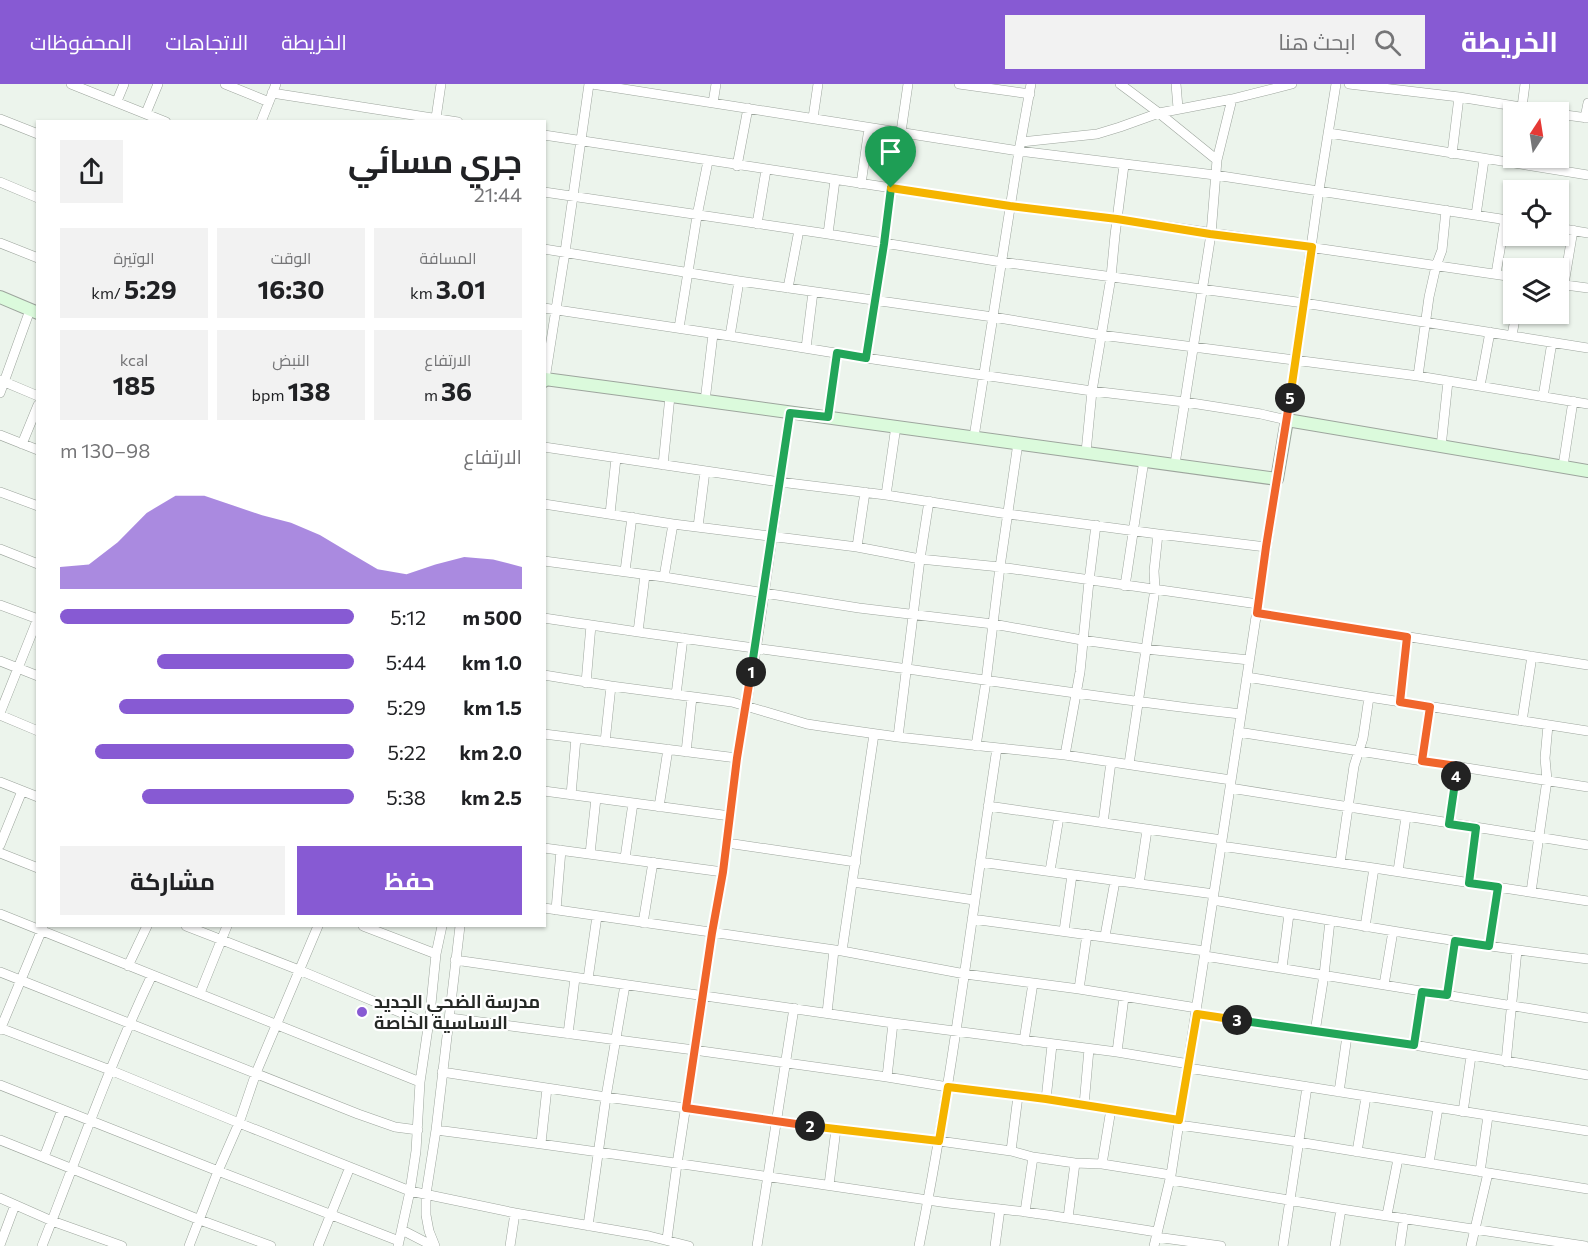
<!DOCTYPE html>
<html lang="ar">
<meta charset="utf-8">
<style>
:root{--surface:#fff;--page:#f2f2f2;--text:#202124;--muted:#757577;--accent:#875ad3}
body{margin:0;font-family:Commissioner,Cairo,sans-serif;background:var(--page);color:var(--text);direction:rtl;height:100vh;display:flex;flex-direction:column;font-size:22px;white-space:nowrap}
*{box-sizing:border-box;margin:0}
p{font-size:20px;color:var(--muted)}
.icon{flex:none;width:33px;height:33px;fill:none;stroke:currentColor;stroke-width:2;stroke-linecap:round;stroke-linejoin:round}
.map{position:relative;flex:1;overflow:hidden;direction:ltr}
.panel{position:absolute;left:36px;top:36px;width:510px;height:807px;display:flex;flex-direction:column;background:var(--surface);border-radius:0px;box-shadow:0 2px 4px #0004;direction:rtl}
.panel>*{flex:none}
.needle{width:39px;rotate:12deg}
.buttons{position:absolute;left:1503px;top:18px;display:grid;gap:12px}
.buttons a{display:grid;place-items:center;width:66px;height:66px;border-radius:0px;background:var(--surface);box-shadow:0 2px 4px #0004;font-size:30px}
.pin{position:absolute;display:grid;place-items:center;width:51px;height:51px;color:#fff;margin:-62px -26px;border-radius:50% 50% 50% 0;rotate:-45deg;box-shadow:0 0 6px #0007}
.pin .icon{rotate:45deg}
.km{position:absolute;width:30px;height:30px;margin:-15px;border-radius:50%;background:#222;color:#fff;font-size:16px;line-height:30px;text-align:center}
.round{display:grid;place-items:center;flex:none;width:63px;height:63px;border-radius:0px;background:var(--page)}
.headline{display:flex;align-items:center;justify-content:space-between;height:102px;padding:0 24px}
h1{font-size:33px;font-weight:700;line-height:45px}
.stats{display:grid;grid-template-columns:repeat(3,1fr);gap:9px;height:102px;padding:6px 24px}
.stats div{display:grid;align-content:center;border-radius:0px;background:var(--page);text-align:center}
.stats b{font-size:26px;font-weight:700}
.stats small{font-size:16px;font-weight:400}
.stats p{font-size:16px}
.chart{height:168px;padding:12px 24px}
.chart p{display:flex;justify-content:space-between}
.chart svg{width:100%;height:108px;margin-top:6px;fill:var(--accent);opacity:.7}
.action{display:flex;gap:12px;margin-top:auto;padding:12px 24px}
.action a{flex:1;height:69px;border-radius:0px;background:var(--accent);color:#fff;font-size:24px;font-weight:700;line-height:69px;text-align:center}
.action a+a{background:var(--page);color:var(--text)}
ul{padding:0 24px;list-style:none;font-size:20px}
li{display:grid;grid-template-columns:96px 72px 1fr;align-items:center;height:45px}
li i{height:15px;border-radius:8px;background:var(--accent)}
header{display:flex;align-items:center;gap:36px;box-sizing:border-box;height:84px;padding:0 30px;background:var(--accent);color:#fff}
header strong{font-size:28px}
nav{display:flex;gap:33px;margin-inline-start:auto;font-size:21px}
.search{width:420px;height:54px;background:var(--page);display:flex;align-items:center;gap:15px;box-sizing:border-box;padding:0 21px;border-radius:0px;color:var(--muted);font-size:22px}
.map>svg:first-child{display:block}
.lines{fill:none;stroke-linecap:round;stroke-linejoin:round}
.street-casing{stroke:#9da59d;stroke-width:10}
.secondary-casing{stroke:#9da59d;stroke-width:14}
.street{stroke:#fff;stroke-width:9}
.secondary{stroke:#dbfadc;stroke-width:12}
.split-1-casing{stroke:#fff;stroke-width:12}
.split-2-casing{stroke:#fff;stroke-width:12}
.split-3-casing{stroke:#fff;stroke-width:12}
.split-4-casing{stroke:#fff;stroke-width:12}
.split-5-casing{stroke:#fff;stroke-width:12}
.split-6-casing{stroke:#fff;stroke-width:12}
.split-1{stroke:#22a559;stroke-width:8}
.split-2{stroke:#f0652b;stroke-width:8}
.split-3{stroke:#f5b400;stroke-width:8}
.split-4{stroke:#22a559;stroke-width:8}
.split-5{stroke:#f0652b;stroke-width:8}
.split-6{stroke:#f5b400;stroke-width:8}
.poi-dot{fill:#875ad3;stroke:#fff;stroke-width:2}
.labels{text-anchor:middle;stroke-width:4.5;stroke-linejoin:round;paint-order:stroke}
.poi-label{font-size:18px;font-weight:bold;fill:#262926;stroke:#fff;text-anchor:start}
</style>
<header>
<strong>الخريطة</strong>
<div class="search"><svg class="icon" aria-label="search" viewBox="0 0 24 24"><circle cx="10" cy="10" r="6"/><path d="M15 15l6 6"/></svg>ابحث هنا</div>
<nav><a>الخريطة</a><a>الاتجاهات</a><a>المحفوظات</a></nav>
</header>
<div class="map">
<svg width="1588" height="1162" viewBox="0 0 1588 1162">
<rect width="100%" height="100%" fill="#ecf4ec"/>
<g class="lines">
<defs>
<path id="street" d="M71 0 166 38
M225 0 269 18
M592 0 1019 67 1215 91 1514 137
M959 0 1030 10
M1120 0 1159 29 1217 76 1211 150 1175 380
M1176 0 1178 24
M1349 0 1459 13 1551 28
M272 9 458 38
M117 17 124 0
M713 19 716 0
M1522 23 1525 0
M146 29 158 0
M1558 30 1588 34
M436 34 441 0
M813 34 818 0
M1585 34 1588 19
M0 35 38 50
M261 38 276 0
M901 48 908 0
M1329 49 1588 91
M544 51 1010 122 1117 135 1514 193
M1021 58 1097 50 1120 43 1159 29 1232 15 1292 0
M1452 70 1459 13
M1217 76 1232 15
M737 82 748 24
M0 98 38 114
M861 100 869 44
M544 108 828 150 1002 178 1304 219 1588 264
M1476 131 1484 76
M757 140 766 86
M1558 144 1588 149
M828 150 835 96
M0 159 38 174
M544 165 739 197 993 233 1101 251 1418 292 1588 320
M1496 190 1505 135
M1558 200 1588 204
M1564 200 1573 146
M788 204 799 146
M544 224 730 252 866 274 1092 307 1185 318 1261 330 1287 336 1319 106 1336 0
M679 244 697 132 708 77
M1512 251 1516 230
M730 252 739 197
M806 264 813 208
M866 274 884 160 891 104
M1418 292 1429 213 1436 182 1442 166 1446 126
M545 295 565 168 589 0
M0 296 38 312
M1480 302 1490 248
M0 309 30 226
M1543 313 1552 258
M705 317 713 250
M828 333 837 269
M0 351 38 366
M974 353 1019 67 1031 0
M22 360 38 321
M544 363 780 398 886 411 1008 430 1158 450 1266 463
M1441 363 1448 297
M1086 368 1092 307 1111 193 1115 151 1124 81
M663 381 670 312
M1563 382 1573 317
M0 408 38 422
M886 411 896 342
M544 420 673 440 857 463 920 475 1000 483 1258 520
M610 430 616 374
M698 443 705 387
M857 463 865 408
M0 465 38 480
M544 477 664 493 859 524 993 540 1082 556 1146 565 1249 576
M625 487 632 433
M664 493 673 440
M1125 502 1144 376
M0 521 38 535
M1257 529 1588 581
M544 534C666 553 787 568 908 585 1019 601 1130 618 1241 630
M638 548 645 491
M0 577 38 592
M544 591 611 602 732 618 807 640 820 642 898 653 1065 671 1231 696
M1247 593 1369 613 1588 647
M586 599 591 541
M676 611 683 554
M1400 618 1407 553
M0 629 38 534
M0 631 38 647
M1522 637 1532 572
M1238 648 1588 703
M544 650 737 674
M898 653 920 475 929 417
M605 658 611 602
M976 662 986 597 1000 483 1018 359
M686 668 692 613
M1065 671 1080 588 1089 497 1096 441
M1422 677 1430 623
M1129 680 1155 505 1154 487 1158 450
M0 698 38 713
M1230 704 1588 761
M544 707 730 732
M571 711 576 654
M988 722 1222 756
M659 723 668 665
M1103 739 1111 678
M1449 740 1457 682
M727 759 856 778
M0 761 22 707
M1221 762 1374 784 1588 817
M544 764 723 788
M0 769 38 784
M590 770 596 714
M625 774 633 719
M980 778 1214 810
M1340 779 1354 682 1363 654 1369 613
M1050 787 1059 733
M1398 787 1406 733
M853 798 974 816
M1469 799 1476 744
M1139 800 1147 746
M1531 808 1547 696 1545 674 1548 641
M1213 816C1338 838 1462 860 1588 875
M544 824 842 867 965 890 1079 905 1197 924
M556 826 561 766
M0 830 420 998
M972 835 1205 867
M643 839 653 778
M186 842 299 886 428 940
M363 842 436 870
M1365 843 1374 784
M1064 847 1072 791
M1105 852 1115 797
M1489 862 1498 803
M842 867 874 650
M1205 872 1588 934
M455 876 893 939 1117 968 1189 980
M128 882 147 842
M1282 884 1289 830
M0 888 358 1030 395 1043 418 1046
M588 895 597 832
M1384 901 1393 847
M1079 905 1087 850
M200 909 227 842
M1447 911 1455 857
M827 929 834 866
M1197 930 1414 961 1588 991
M450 934 694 966 887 993 948 1003 1046 1015 1179 1036
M0 944 110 986 239 1039 410 1107 515 1129 649 1152 689 1162
M0 946 43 843
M1315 948 1324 891 1330 837
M568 950 575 894
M1024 957 1033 899
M1414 961 1422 908
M1117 968 1124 913
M1506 978 1517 866
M1188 984 1588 1047
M442 988 606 1013 836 1045 939 1057 1011 1067 1033 1073 1075 1079 1102 1080 1171 1091
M887 993 893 939
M0 1001 218 1087 399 1157
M1339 1008 1347 952
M1046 1015 1052 961
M1084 1021 1089 965
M1463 1028 1471 972
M1179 1041 1298 1058 1588 1105
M436 1046C600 1067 763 1092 927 1116 960 1121 993 1124 1026 1128 1070 1134 1113 1141 1157 1148
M0 1056 200 1136 271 1162
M541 1059 547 1004
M1011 1067 1018 1012
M1357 1068 1366 1013
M44 1073 62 1026
M1429 1079 1438 1024
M1102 1080 1111 1025
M1480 1088 1488 1032
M1171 1096 1341 1125 1585 1162
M829 1101 836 1045
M0 1114 52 1137 122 1162
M1025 1128 1033 1073
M1387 1131 1398 1075
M1068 1134 1075 1079
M588 1142 606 1013 625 901
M402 1146 433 1162
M1156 1153 1221 1162
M667 1155 677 1080 712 849 723 788 737 674 756 566 790 329
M0 1161 15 1121
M42 1162C78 1071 110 979 152 891
M189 1162 218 1087 239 1039 256 989 318 842
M318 1162 350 1083
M398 1162 410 1107 416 1067 420 998 430 930 436 870 442 842
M435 1162 429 1147 426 1131V1110L436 1046 460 842
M510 1162 515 1129
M757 1162 794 924
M919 1162C952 997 972 830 997 664
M995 1162 1000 1125
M1154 1162 1171 1091 1277 395
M1283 1162 1307 1003
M1335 1162 1341 1125
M1400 1162 1404 1134
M1471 1162 1488 1089"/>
<path id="secondary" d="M0 213 38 229
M544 297 545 295 620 305 1277 395 1287 336 1588 387"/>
</defs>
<!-- street casing -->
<use href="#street" class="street-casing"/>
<!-- secondary casing -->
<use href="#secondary" class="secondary-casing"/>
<!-- street -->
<use href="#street" class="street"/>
<!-- secondary -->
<use href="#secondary" class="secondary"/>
</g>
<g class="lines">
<defs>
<path id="split-1" d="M751 588 790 329 828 333 837 269 866 274 884 160 891 104"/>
<path id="split-2" d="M751 588 737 674 723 788 712 849 686 1024 810 1042"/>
<path id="split-3" d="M810 1042 939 1057 948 1003 1046 1015 1179 1036 1197 930 1237 936"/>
<path id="split-4" d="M1237 936 1414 961 1422 908 1447 911 1455 857 1489 862 1498 803 1469 799 1476 744 1449 740 1456 692"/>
<path id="split-5" d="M1290 314 1266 463 1257 529 1407 553 1400 618 1430 623 1422 677 1457 682 1456 692"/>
<path id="split-6" d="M891 104 1010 122 1117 135 1210 150 1312 163 1290 314"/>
</defs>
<!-- split-1 casing -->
<use href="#split-1" class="split-1-casing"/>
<!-- split-2 casing -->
<use href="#split-2" class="split-2-casing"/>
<!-- split-3 casing -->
<use href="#split-3" class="split-3-casing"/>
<!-- split-4 casing -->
<use href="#split-4" class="split-4-casing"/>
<!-- split-5 casing -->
<use href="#split-5" class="split-5-casing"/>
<!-- split-6 casing -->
<use href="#split-6" class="split-6-casing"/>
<!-- split-1 -->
<use href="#split-1" class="split-1"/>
<!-- split-2 -->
<use href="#split-2" class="split-2"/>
<!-- split-3 -->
<use href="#split-3" class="split-3"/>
<!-- split-4 -->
<use href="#split-4" class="split-4"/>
<!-- split-5 -->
<use href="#split-5" class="split-5"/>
<!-- split-6 -->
<use href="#split-6" class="split-6"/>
</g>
<!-- markers -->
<circle class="poi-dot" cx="362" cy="928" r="6"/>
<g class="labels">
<!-- poi labels -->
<g class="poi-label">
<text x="374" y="924">مدرسة الضحي الجديد<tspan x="374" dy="21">الاساسية الخاصة</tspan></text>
</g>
</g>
</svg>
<div class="buttons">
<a><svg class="needle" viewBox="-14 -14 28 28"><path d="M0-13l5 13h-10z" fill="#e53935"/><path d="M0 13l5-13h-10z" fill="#757577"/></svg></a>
<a><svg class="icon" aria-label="locate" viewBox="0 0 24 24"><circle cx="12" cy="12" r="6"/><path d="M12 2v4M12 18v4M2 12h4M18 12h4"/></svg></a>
<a><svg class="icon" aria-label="layers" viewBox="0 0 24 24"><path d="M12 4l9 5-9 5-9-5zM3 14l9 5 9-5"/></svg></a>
</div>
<div class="pin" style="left:891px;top:104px;background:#1e9e55"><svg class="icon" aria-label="arrive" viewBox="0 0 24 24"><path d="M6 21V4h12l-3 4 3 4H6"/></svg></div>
<b class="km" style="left:751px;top:588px">1</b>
<b class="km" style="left:810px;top:1042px">2</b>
<b class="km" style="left:1237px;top:936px">3</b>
<b class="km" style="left:1456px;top:692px">4</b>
<b class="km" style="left:1290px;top:314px">5</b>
<section class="panel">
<div class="headline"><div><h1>جري مسائي</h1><p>21:44</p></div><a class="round"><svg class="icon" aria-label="share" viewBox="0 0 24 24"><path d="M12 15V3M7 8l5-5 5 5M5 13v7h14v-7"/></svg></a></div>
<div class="stats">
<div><p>المسافة</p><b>3.01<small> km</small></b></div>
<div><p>الوقت</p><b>16:30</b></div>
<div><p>الوتيرة</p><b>5:29<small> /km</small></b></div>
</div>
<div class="stats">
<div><p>الارتفاع</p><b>36<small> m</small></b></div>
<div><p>النبض</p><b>138<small> bpm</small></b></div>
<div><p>kcal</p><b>185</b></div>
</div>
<div class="chart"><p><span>الارتفاع</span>98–130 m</p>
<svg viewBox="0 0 160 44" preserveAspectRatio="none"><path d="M0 44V35L10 34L20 25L30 13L40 6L50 6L60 10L70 14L80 17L90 22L100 29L110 36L120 38L130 34L140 31L150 32L160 35V44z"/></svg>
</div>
<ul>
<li><b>500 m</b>5:12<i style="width:100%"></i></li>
<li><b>1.0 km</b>5:44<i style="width:67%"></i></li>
<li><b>1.5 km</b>5:29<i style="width:80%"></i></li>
<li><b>2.0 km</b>5:22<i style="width:88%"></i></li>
<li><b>2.5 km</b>5:38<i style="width:72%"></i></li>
</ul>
<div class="action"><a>حفظ</a><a>مشاركة</a></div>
</section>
</div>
